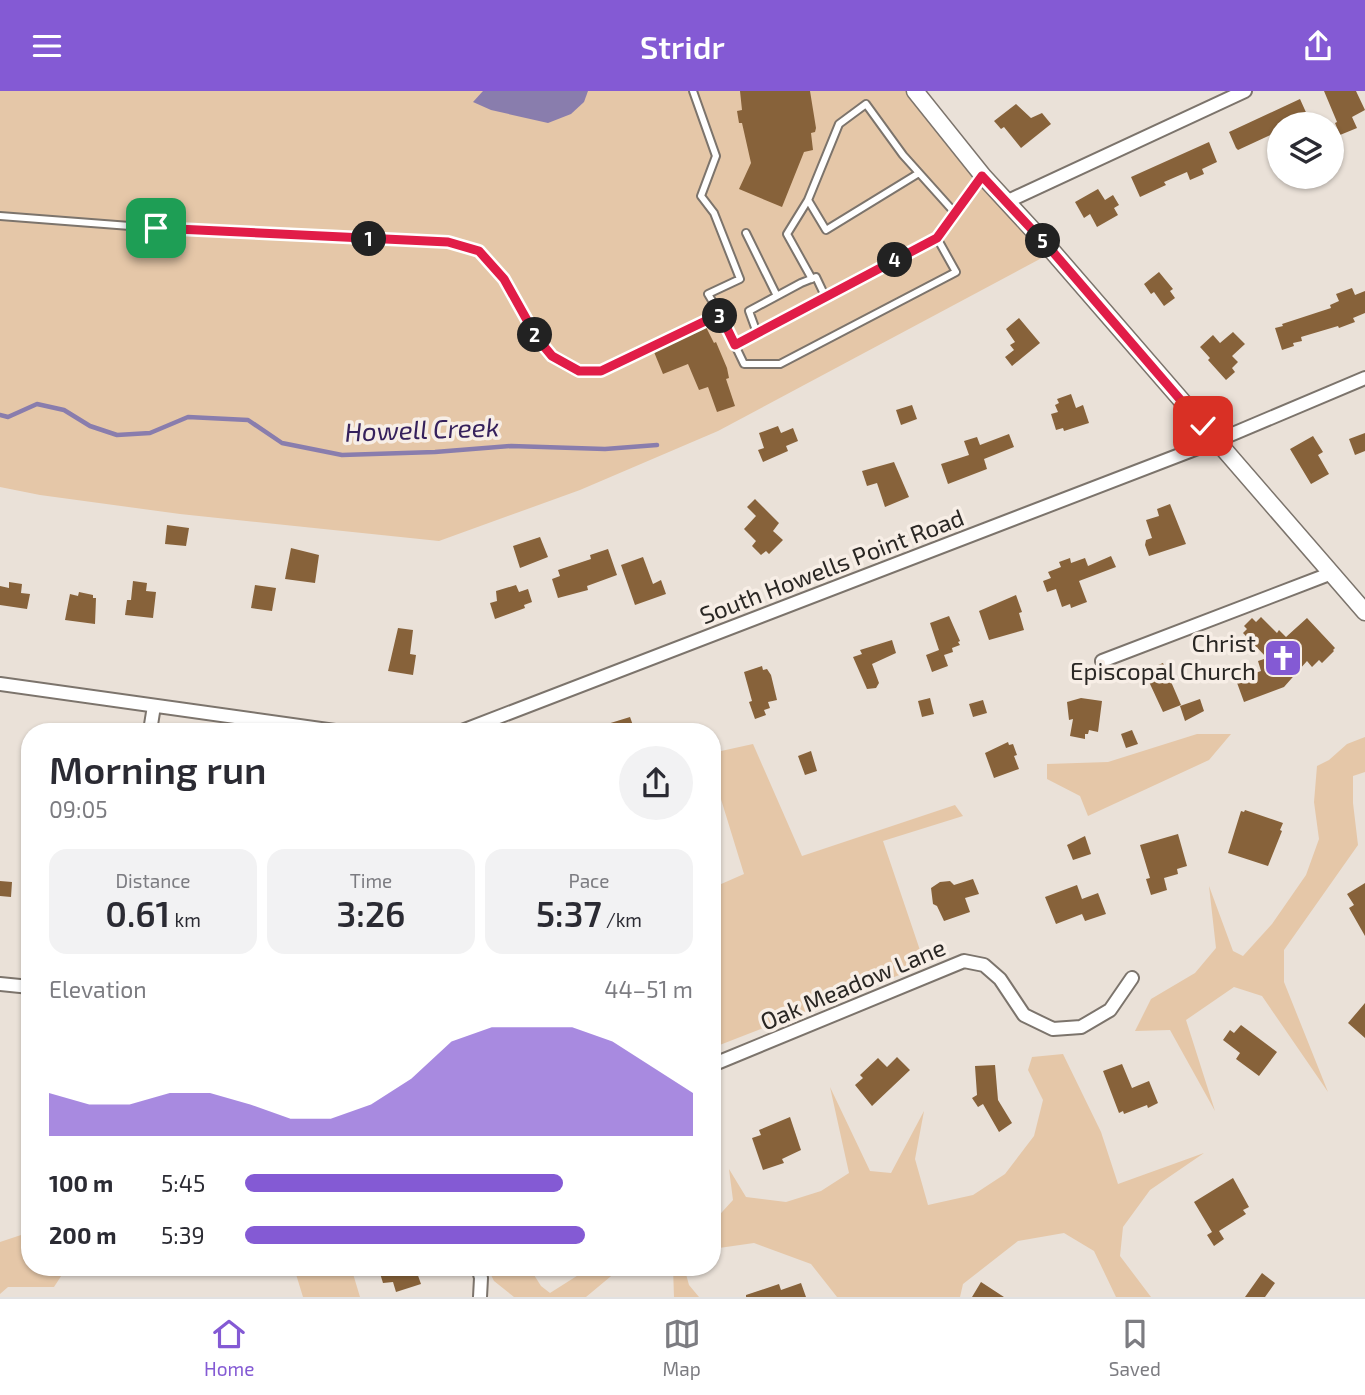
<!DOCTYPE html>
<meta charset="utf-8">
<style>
:root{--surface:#fff;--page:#f2f2f3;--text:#2b2b33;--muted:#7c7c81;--line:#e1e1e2;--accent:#845ad4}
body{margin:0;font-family:"Exo 2",sans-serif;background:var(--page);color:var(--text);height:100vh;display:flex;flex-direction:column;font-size:26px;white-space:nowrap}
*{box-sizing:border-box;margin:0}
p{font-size:23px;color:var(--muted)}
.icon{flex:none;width:38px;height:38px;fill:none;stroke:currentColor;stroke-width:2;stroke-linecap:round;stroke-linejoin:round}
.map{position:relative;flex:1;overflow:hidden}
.drawer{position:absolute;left:21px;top:632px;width:700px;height:553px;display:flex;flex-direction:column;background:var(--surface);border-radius:28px;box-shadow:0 2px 5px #0004}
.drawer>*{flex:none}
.tools{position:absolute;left:1267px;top:21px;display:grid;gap:14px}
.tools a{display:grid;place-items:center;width:77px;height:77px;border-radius:50%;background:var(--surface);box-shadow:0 2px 5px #0004;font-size:35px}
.pin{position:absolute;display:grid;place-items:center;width:60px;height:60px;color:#fff;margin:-30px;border-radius:14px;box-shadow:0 4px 10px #0006}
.km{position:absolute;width:35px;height:35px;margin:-18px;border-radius:50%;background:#222;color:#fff;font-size:19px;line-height:35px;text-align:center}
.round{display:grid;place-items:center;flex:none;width:74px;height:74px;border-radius:37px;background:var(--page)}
.summary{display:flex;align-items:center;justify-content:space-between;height:119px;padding:0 28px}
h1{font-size:38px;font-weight:600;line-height:52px}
.metrics{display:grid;grid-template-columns:repeat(3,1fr);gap:10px;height:119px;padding:7px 28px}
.metrics div{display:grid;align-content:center;border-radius:18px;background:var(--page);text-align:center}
.metrics b{font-size:35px;font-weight:600}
.metrics small{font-size:19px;font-weight:400}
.metrics p{font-size:19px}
.chart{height:196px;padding:14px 28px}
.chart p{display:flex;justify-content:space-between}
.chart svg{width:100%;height:126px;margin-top:7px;fill:var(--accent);opacity:.7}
ul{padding:0 28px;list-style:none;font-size:23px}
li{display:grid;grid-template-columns:112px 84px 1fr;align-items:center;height:52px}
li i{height:18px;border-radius:9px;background:var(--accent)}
header{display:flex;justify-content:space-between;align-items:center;height:91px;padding:0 28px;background:var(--accent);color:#fff;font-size:32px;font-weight:600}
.tabs{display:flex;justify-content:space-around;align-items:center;height:98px;border-top:2px solid var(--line);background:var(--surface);font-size:19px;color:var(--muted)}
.tabs a{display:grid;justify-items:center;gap:4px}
.tabs .current{color:var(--accent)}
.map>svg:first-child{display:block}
.green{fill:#e5c7a8}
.water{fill:#897dad}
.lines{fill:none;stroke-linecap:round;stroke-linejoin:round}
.stream{stroke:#897dad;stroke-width:4.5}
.building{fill:#87623a}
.service-casing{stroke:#7c746c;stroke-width:10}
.minor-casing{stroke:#7c746c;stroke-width:16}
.secondary-casing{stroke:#7c746c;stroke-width:19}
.service{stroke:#fff;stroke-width:6}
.minor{stroke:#fff;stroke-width:12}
.secondary{stroke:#fff;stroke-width:16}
.route-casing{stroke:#fff;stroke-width:14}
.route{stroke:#e11d48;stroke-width:9}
.labels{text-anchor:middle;stroke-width:7;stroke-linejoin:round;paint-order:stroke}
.street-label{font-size:24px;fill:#2a2724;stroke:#f7eee6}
.poi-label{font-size:24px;fill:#2a2724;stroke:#f7eee6;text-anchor:end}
.water-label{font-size:26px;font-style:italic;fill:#35205c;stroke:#f7eee6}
</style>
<header><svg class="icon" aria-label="menu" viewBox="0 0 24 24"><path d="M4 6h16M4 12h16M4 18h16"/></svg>Stridr<svg class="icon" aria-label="share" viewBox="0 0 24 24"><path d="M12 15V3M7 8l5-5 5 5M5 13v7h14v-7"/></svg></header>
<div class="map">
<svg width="1365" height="1206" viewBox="0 0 1365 1206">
<rect width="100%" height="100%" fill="#eae1d8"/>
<!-- green -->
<path class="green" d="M0 0H922L1053 161 718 340 580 399 439 450 180 423 40 404 0 396Z
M1197 643H1231L1209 669 1088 725 1080 705 1047 688V673L1108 671Z
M1365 646V681L1353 685V712L1358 754 1284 859V891L1328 1001 1262 905 1234 896 1186 929 1215 1020 1170 939 1135 940 1151 908 1195 882 1216 857 1209 795 1233 860 1243 865 1272 833 1306 784 1319 748 1314 711 1317 675 1329 669 1347 653Z
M753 653 802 765 955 714 963 725 883 750 925 874 712 957V797L744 783 712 679V662Z
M1063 963 1101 1041 1118 1093 1204 1062 1150 1099 1123 1136 1120 1165 1151 1206H1116L1094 1160 1064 1142 1018 1150 963 1193 960 1206H837L811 1173 754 1152 712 1158V1132L733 1109 729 1078 746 1106 786 1111 821 1100 849 1082 830 996 870 1080 891 1082 924 1020 915 1068 928 1114 973 1104 1005 1083 1034 1045 1043 1009 1028 979 1032 966Z
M30 1141V1176H67L54 1196H8L0 1203V1151Z
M296 1176H351L360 1206H303L295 1180Z
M487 1176H529L541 1195 550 1202 591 1176H622L586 1206H514L494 1190Z
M673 1176H684L689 1194 699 1206H674Z"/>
<!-- water -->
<path class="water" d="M483 0H588L584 11 571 23 548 32 491 19 473 11Z"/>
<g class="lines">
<!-- stream -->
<path class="stream" d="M0 324 8 326 37 313 64 319 90 335 117 344 150 342 188 326 248 329 282 352 342 364 435 361 511 355 605 358 657 354"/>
</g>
<!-- building -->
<path class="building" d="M740 0H810L816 37 815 41 811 42 813 59 804 61 782 116 739 98 751 72 742 32H739L737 20 742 19Z
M1324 0H1356L1365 19 1352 26 1357 37 1340 44 1335 32 1337 31Z
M1300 8 1309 28 1297 33H1279V40L1238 59 1236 57 1229 41Z
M1016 13 1031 27 1042 22 1051 33 1021 57 1004 36 1001 38 994 30Z
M1209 51 1217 71 1202 78 1204 83 1190 89 1187 81 1164 91 1166 94 1140 106 1131 86Z
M1098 98 1105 109 1113 104 1119 114 1114 117 1118 124 1097 136 1090 123 1084 127 1075 111Z
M1159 181 1173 198 1170 200 1175 207 1164 215 1154 201 1151 203 1144 193Z
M1352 197 1355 204 1365 200V222L1353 227 1355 231 1339 237 1338 235 1301 246 1302 250 1293 252 1294 255 1282 259 1275 237 1283 235 1282 233 1331 217 1330 214 1339 210 1336 203Z
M1019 227 1040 252 1012 275 1005 266 1014 259 1010 254 1015 251 1006 238Z
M706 236 714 252 716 251 727 277 729 287 726 288 735 315 717 321 708 296 699 299 688 273 663 283 654 261Z
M1233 241 1245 253 1232 265 1238 271 1232 277 1235 281 1226 289 1208 269 1210 267 1200 256 1213 244 1220 252Z
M1071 303 1076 317 1083 314 1089 332 1064 340 1063 337 1056 339 1051 323 1058 321 1055 314 1059 312 1057 308Z
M912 314 917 328 901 334 896 319Z
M778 335 781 342 793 337 798 350 786 355 788 360 763 371 758 359 764 357 759 342Z
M1365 342V360L1355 364 1349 348Z
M1009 343 1014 356 984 368 987 378 948 393 941 373 969 364 964 350 977 346 980 354Z
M1313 345 1323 361 1318 364 1329 383 1311 393 1290 358Z
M894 371 909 406 885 416 877 392 867 395 862 380Z
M755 408 779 432 773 440 783 449 769 463 766 460 761 464 752 455 756 450 744 438 756 425 747 416Z
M1170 413 1186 453 1149 465 1145 454 1146 449 1152 447 1146 429 1159 425 1157 418Z
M167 434 189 437 186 455 165 453Z
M540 446 548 466 520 477 513 455Z
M291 457 319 464 315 492 285 488Z
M608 458 617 484 587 495 588 499 558 507 552 488 560 485 558 479 591 468 590 464Z
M1111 465 1116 476 1079 490 1087 511 1071 517 1070 513 1062 516 1056 498 1047 501 1043 490 1051 487 1048 481 1061 476 1059 471 1070 467 1071 472 1085 467 1088 475Z
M643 466 653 493 661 489 666 503 635 514 621 474Z
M133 490 147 492 146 500 156 501 153 527 125 524 127 509H131Z
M9 491 22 493 21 502 30 503 27 518 0 514V495L9 497Z
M255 494 276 497 272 520 251 517Z
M516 494 519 501 528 498 532 511 524 514 525 517 495 528 490 512 497 510 496 500Z
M79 501 93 504V507H96L95 533 65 529 70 503 78 505Z
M1016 504 1022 521 1019 522 1024 539 989 549 979 520Z
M949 525 960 550 958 551 960 554 952 557 953 561 944 564 948 575 932 581 926 564 939 559 930 532Z
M1261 526 1277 542 1279 539 1286 546 1307 527 1335 557 1333 559 1334 560 1322 572 1319 569 1312 576 1307 570 1284 596 1244 611 1236 589 1261 580 1258 570 1267 567 1243 542 1247 538 1244 535 1252 527 1256 531Z
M398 537 413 539 410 563 416 564 413 584 388 580Z
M892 549 896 562 872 573 879 592 876 597 867 598 853 566 862 563 860 559Z
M1163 572 1181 614 1163 621 1144 580Z
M762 575 763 579 767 578 771 584 777 609 768 611 770 617 764 619 766 624 755 628 749 611 752 610 744 581Z
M930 607 934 623 922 626 918 610Z
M1081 607 1102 610 1098 641 1089 639 1088 643H1085V648L1070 645 1073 628 1069 629 1067 611Z
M1200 608 1204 620 1185 630 1180 615Z
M983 609 987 622 973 626 969 613Z
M630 626 635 640H592L591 638Z
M1132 639 1138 653 1126 657 1121 643Z
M1008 651 1009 654 1013 653 1017 664 1014 665 1019 678 994 687 985 662Z
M811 660 817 680 805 684 798 665Z
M1245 719 1283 732 1280 739 1282 740 1268 775 1228 762 1241 720 1244 721Z
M1178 743 1187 775 1177 778 1178 783 1164 787 1167 799 1151 804 1146 788 1150 787 1140 754Z
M1085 745 1091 763 1073 769 1067 754Z
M973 788 979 803 965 807 970 821 944 830 937 815 933 813 931 797 940 791 950 790 954 794Z
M0 790 12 791 11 806 0 805Z
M1365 792V845L1349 817 1354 814 1347 803Z
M1077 794 1082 808 1098 802 1106 823 1085 830 1082 823 1056 833 1045 806Z
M1365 912V947L1348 932Z
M1241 934 1277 961 1259 985 1236 968 1240 962 1223 949 1230 939 1234 942Z
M897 966 910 979 872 1015 855 994 863 987 860 984 878 967 887 976Z
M1122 973 1132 997 1149 990 1158 1012 1148 1017 1147 1014 1124 1023 1123 1020 1119 1022 1103 980Z
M995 974 998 1009 1012 1032 999 1041 983 1013 978 1016 972 1007 977 1004 975 975Z
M790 1026 801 1059 782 1068 784 1072 763 1079 752 1047 761 1044 759 1039Z
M1233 1087 1249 1116 1243 1119 1246 1123 1219 1140 1224 1148 1214 1155 1207 1144 1212 1141 1194 1111Z
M378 1176H415L421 1193 396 1201 393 1191 383 1192Z
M1262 1182 1275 1192 1265 1206H1245Z
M981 1191 1004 1206H972Z
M801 1192 806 1206H746V1204L779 1193 781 1199Z"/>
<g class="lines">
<defs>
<path id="service" d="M693 0 716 65 701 105 714 122 740 188 708 203 720 223
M919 82 826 139 808 109 839 33 866 13 903 64 955 122
M808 109 787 143 812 188
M0 125 156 137 448 151 479 160 504 188 537 247 552 265 579 280H601L720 223 744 273H780L956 181 937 147
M746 142 777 205
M757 242 825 205
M735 254 757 242 749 220 801 192 816 186 825 205 937 147 981 87"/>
<path id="minor" d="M1006 111 1245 0
M1102 570 1332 482
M0 593 335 640
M150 640 154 615
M462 640 1216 350 1365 287
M0 893 30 896
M712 974 964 870 984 874 1000 888 1024 924 1053 938 1081 936 1110 919 1132 887
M478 1176 481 1187 480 1206"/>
<path id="secondary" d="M915 0 983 85 1053 161 1365 521"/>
</defs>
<!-- service casing -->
<use href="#service" class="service-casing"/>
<!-- minor casing -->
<use href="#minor" class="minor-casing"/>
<!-- secondary casing -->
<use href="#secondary" class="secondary-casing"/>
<!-- service -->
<use href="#service" class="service"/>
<!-- minor -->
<use href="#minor" class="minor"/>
<!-- secondary -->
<use href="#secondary" class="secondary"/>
</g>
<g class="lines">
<defs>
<path id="route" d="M156 137 448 151 479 160 504 188 537 247 552 265 579 280H601L720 223 735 254 937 147 982 85 1053 161 1203 335"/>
</defs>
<!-- route casing -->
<use href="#route" class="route-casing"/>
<!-- route -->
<use href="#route" class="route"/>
</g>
<!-- icons -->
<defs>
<symbol id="church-square" viewBox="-11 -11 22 22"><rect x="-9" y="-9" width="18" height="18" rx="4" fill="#845ad4" stroke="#f7eee6"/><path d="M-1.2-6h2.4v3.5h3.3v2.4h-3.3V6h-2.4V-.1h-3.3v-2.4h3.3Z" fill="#fff"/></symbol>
</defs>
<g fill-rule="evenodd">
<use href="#church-square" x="1261" y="545" width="44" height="44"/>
</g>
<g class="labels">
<!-- street labels -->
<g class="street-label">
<text transform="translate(832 476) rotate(-21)" y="8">South Howells Point Road</text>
<text transform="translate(853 894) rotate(-23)" y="8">Oak Meadow Lane</text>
</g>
<!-- poi labels -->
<g class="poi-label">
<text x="1256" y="561">Christ<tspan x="1256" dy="28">Episcopal Church</tspan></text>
</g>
<!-- water labels -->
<g class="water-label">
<text transform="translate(422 339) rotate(-2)" y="9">Howell Creek</text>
</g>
</g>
</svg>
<div class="tools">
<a><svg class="icon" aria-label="layers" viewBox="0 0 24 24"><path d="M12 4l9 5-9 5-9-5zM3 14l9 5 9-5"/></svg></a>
</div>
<div class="pin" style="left:156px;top:137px;background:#1e9e55"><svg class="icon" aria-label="arrive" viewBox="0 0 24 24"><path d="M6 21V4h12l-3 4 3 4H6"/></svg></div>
<div class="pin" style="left:1203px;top:335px;background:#d93025"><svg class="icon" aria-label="check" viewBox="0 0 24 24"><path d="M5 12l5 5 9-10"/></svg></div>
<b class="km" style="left:369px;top:148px">1</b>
<b class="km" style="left:535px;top:244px">2</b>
<b class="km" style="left:720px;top:225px">3</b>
<b class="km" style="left:895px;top:169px">4</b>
<b class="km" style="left:1043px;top:150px">5</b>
<section class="drawer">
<div class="summary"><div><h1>Morning run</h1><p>09:05</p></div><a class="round"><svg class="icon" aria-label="share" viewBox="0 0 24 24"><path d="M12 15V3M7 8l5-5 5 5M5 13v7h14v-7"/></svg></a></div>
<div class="metrics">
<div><p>Distance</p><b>0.61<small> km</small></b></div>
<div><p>Time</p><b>3:26</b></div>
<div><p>Pace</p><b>5:37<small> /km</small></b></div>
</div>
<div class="chart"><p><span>Elevation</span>44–51 m</p>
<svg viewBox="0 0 160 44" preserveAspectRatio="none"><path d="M0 44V29L10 33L20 33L30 29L40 29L50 33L60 38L70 38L80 33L90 24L100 11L110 6L120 6L130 6L140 11L150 20L160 29V44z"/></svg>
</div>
<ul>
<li><b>100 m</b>5:45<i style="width:71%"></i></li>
<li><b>200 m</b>5:39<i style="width:76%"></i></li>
</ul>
</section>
</div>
<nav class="tabs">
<a class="current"><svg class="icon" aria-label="home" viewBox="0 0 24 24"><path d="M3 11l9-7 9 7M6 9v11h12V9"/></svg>Home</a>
<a><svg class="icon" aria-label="map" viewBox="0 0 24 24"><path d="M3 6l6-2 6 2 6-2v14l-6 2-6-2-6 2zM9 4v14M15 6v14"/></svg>Map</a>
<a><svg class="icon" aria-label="saved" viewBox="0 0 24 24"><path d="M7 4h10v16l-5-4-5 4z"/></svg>Saved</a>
</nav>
